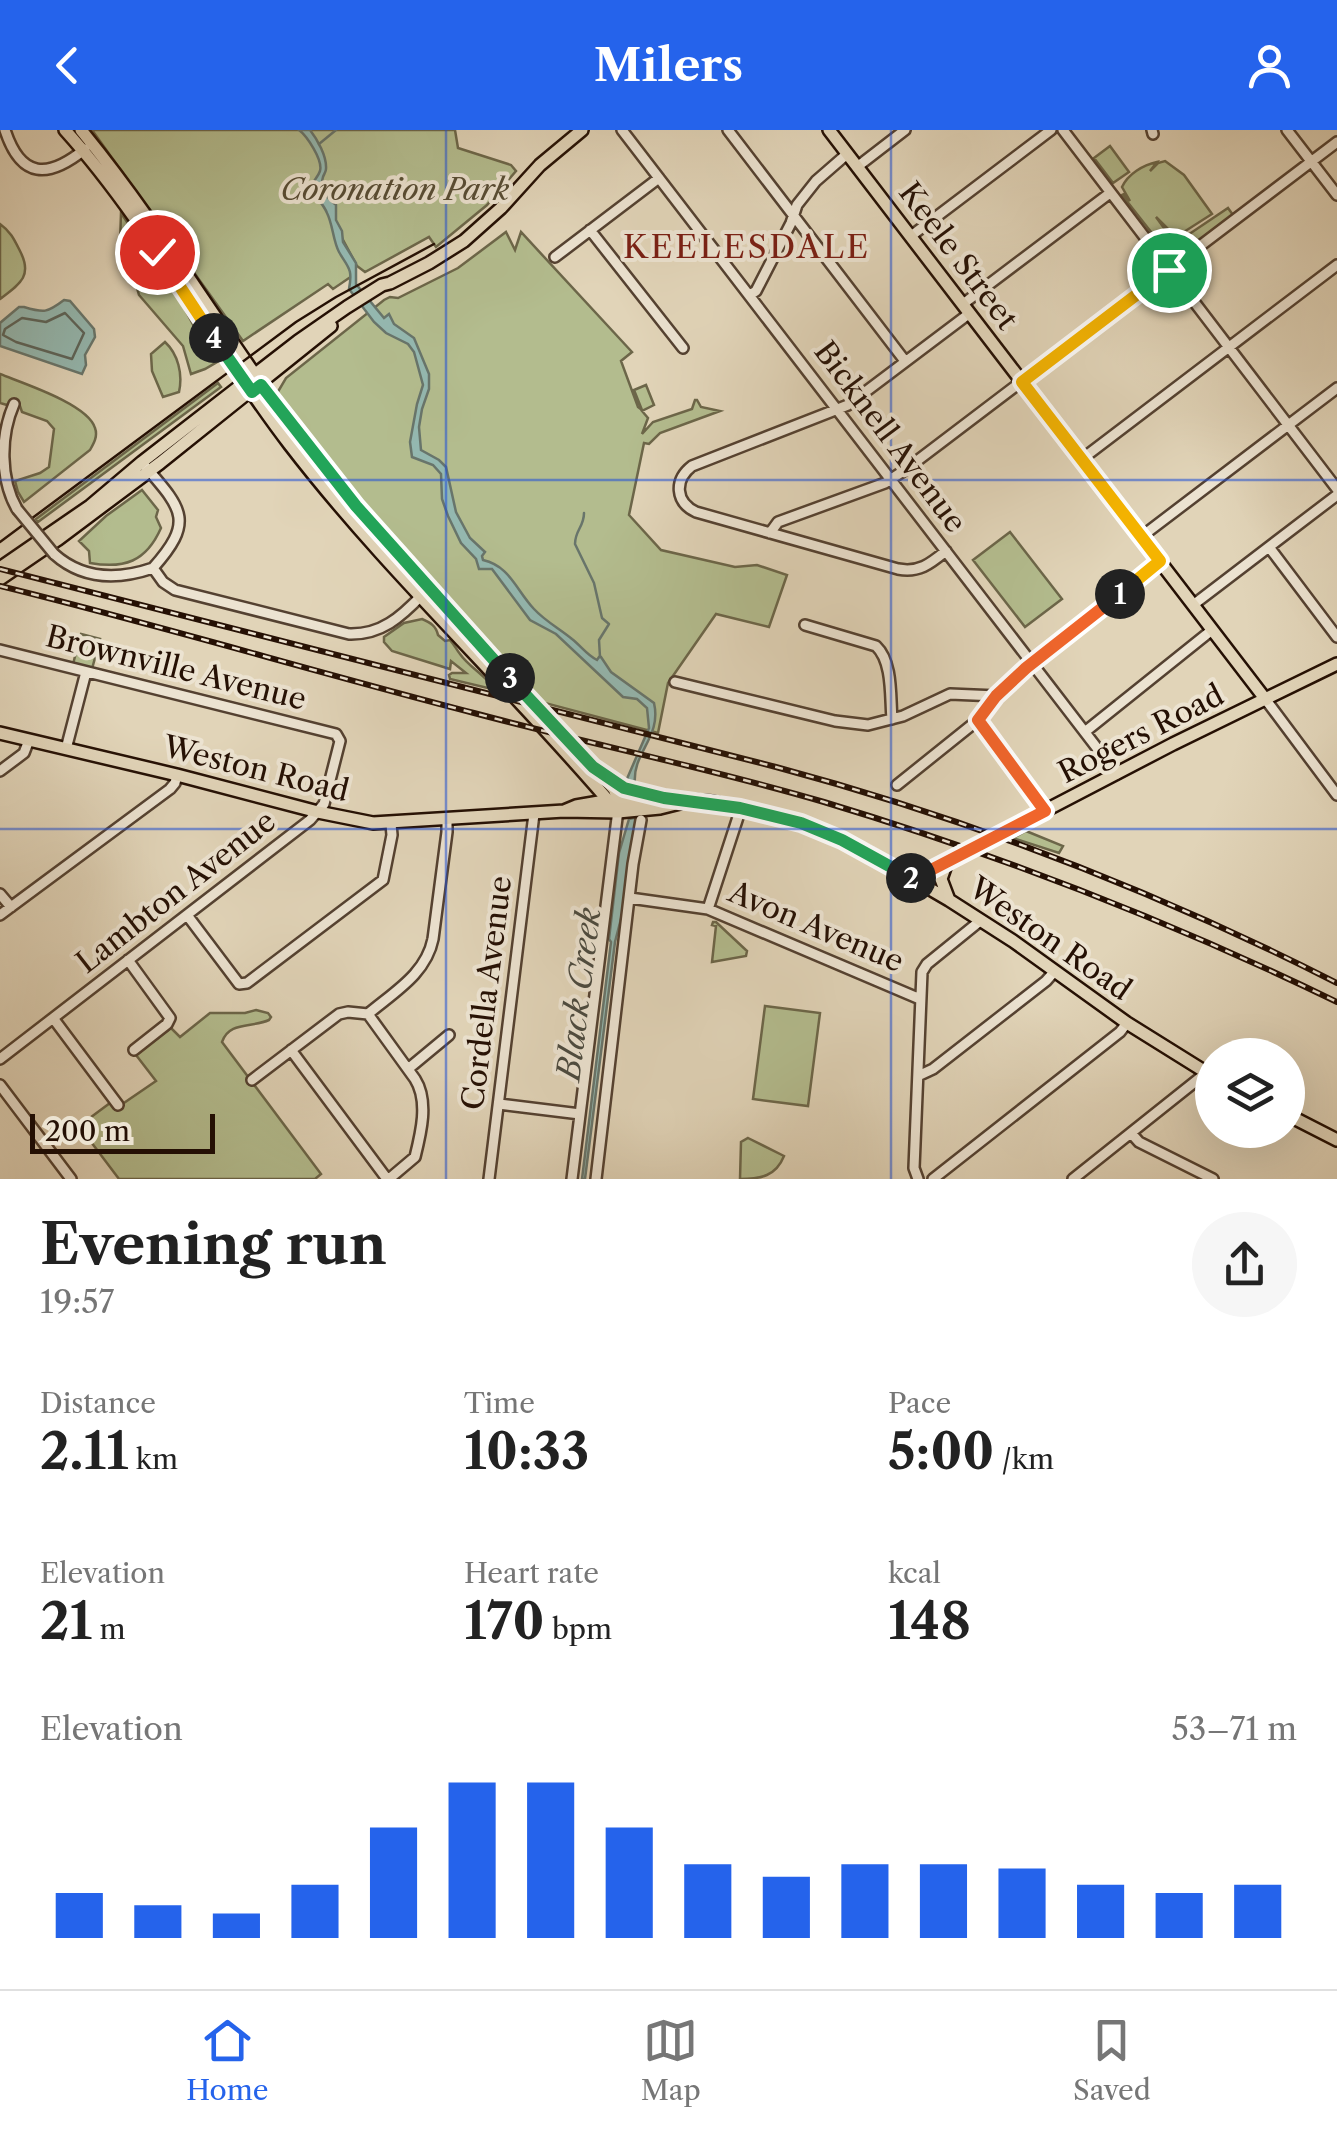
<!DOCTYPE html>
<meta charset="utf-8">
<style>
:root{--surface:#fff;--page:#f6f6f6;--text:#222;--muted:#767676;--line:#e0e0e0;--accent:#2563eb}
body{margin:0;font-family:"Libre Caslon Text",serif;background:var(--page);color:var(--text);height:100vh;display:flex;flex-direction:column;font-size:38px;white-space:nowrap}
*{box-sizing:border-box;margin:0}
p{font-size:32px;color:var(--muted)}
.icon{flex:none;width:55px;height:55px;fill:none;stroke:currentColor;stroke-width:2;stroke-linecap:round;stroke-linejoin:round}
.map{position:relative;height:1049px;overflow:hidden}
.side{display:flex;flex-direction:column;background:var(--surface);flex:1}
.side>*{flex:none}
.fabs{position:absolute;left:1195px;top:908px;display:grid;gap:20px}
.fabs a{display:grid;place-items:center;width:110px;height:110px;border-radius:50%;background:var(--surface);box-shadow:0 10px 40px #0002;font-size:50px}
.scale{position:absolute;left:30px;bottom:25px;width:185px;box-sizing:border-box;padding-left:10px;border:5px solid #251004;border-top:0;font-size:28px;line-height:35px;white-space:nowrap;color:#251004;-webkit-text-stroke:8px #ece3d1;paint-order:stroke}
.pin{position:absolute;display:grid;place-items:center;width:85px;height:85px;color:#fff;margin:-42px;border:5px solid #fff;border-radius:50%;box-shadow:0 2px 10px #0007}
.km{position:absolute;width:50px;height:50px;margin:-25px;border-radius:50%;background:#222;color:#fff;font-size:28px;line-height:50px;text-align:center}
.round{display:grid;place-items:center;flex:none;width:105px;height:105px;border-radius:52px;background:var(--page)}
.headline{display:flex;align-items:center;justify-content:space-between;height:170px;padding:0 40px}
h1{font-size:55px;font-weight:800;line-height:75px}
.figures{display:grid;grid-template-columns:repeat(3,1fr);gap:15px;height:170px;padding:10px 40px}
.figures div{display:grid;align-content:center}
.figures b{font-size:50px;font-weight:800}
.figures small{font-size:28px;font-weight:400}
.figures p{font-size:28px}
.chart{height:280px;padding:20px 40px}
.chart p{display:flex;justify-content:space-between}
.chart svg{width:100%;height:180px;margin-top:10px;stroke:var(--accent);stroke-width:6}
header{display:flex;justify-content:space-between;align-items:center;height:130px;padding:0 40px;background:var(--accent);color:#fff;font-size:45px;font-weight:800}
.dock{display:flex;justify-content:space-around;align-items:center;height:140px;border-top:2px solid var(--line);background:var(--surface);font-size:28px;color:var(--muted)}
.dock a{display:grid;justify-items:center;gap:5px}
.dock .selected{color:var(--accent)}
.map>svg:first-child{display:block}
.green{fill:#b3bc8e;stroke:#6c6649;stroke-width:2.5}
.water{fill:#94b8b0;stroke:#68756b;stroke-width:2.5}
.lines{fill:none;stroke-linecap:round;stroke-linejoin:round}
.shore{stroke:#5c645a;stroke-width:2.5}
.stream{stroke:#68756b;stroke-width:2.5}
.minor-casing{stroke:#544131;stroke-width:14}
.major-casing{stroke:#251004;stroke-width:16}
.minor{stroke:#ece3d1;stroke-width:9}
.major{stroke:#e1d4b8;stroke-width:11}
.tram{stroke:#251004;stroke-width:2.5}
.rail-casing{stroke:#251004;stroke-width:6}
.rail{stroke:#ece3d1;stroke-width:2.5;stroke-dasharray:8;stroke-linecap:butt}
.minor-bridge-casing{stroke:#544131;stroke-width:14;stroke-linecap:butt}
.major-bridge-casing{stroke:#251004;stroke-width:16;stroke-linecap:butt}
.minor-bridge{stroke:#ece3d1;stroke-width:9}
.major-bridge{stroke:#e1d4b8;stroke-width:11}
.split-1-casing{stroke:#fff;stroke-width:20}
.split-2-casing{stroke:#fff;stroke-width:20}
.split-3-casing{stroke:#fff;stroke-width:20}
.split-4-casing{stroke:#fff;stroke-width:20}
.split-5-casing{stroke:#fff;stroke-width:20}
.split-1{stroke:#f5b400;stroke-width:12}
.split-2{stroke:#f0652b;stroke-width:12}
.split-3{stroke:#22a559;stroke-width:12}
.split-4{stroke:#22a559;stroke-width:12}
.split-5{stroke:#f5b400;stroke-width:12}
.grid{fill:none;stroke:#1d4ed8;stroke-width:2.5;stroke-opacity:0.55}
.labels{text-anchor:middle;stroke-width:8;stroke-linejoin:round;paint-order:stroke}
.park-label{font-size:30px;font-style:italic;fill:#574c34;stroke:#ece3d1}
.street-label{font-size:30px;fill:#251004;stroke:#ece3d1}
.neighbourhood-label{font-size:32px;letter-spacing:2.5px;fill:#7a1f14;stroke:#ece3d1}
.water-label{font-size:32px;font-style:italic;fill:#4c4b40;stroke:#ece3d1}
</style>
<header><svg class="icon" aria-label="back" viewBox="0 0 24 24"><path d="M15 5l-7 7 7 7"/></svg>Milers<svg class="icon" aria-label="person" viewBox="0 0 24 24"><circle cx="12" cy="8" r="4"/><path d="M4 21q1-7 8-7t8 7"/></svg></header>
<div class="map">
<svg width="1337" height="1049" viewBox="0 0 1337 1049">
<rect width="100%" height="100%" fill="#e1d4b8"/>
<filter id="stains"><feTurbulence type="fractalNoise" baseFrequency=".002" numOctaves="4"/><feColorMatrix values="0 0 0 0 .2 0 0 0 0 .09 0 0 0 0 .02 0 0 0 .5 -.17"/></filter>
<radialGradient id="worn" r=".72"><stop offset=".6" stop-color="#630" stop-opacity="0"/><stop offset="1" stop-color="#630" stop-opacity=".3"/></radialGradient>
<!-- green -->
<path class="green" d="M92 0H455L458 18 511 35 516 41 487 75 436 117 429 107 365 142 357 136 342 108 335 106C338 121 348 131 352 146L333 159 328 154 243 211Z
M1110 16 1129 42 1113 53 1094 28Z
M1165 31 1184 45 1212 84 1176 107 1156 87 1172 109V112L1176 113 1228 78 1233 85 1173 130 1122 65 1124 64 1130 71 1122 57C1128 44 1143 35 1157 32L1150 41 1158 33Z
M121 83 180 170 196 200 217 232 205 239 191 244 183 216 139 165 131 137 120 114Z
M0 94C11 102 14 109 20 121 33 146 20 154 0 169Z
M506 102 515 120 521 102 632 222 621 231 638 277 642 280 634 260 646 255 654 275 642 281 648 288 642 304 653 292 692 279 695 270H697L701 277 720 281 660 303 649 314 644 313 629 385 661 420 735 437 757 435 787 445 769 497 716 484 668 553 658 603 541 572 373 391 321 328 276 265 286 248 384 170 390 167 398 168 458 138Z
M165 212C178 224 183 244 179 262L163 267 152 241 151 224Z
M0 244C22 253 88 274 95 298 98 306 94 313 90 320L24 372 18 362 15 351 40 343 49 337 54 299 47 291 22 282 20 276 11 271 7 275 0 273Z
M218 253 221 257 38 392 36 389Z
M142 360 158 380 156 387 161 398C146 432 124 439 90 433L89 421 79 411 106 386Z
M1010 402 1062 469 1025 497 973 430Z
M422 489C431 493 436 496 438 505L445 511 450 510C454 514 456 519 460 524 469 537 485 545 496 560L450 549 449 545 452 543H466L451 531 450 539 392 521 384 512V507L404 493Z
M81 504 100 509 92 539 73 534Z
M1026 701 1063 716 1059 723 1013 708Z
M713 792H716L747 821 746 826 712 832 716 796 712 795Z
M765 876 820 883 808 976 753 969Z
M256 880 268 883 271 887 269 890C252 898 229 891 222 912L321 1044 315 1049H119L79 996 110 973 115 979 156 951 136 925 171 898 180 907 210 883H245Z
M748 1008 784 1026C776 1046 761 1049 740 1049L741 1012Z"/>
<!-- water -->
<path class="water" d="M299 0H310C317 9 327 26 326 39 326 42 324 44 323 47 319 60 326 67 336 75V90L342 101 343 112 356 133V154L384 188 389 184 394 194 414 208 429 244V259L422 279 419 297 421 320 439 330 446 337 456 382 470 408 485 422 482 426 483 430C510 436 516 460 534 479 545 491 560 499 572 509 581 516 587 525 597 530L599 527H601L611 542 654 573C662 607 632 623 635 653L626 651 649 598 647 578 637 569 623 567 556 504 530 490 492 439H479L476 429 461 413 448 386 442 369 441 344 433 335 412 327 410 312 417 274 423 255 414 222 408 214 386 203 374 192 349 159C353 138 348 138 339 122 333 111 333 95 327 83 323 73 316 69 311 57 313 51 318 47 320 41 323 30 307 6 299 0Z
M64 170 70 171 94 199 95 207 85 225 86 235 82 244 0 216V193L19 177H24C44 183 47 183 64 170Z
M639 687 631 719 623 781 615 812 585 1049H582L611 812 609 809 619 723 629 689Z"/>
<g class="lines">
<!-- shore -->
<path class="shore" d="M65 183 84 203 72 229 16 212 3 205 5 199 22 188 46 192Z"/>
<!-- stream -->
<path class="stream" d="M319 14 336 0
M584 383C584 397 575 400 575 414L594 453 602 488 609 494 599 510 600 527"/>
<defs>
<path id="minor" d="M5 0C21 49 48 49 85 19
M622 0 1117 644
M728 0 905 231
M1063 0 1337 359
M1152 0 1153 4
M1287 0 1337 65
M857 37 905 0
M590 100 683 218
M911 106 1051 0
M555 127 659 48
M750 165 756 161 791 93 797 75 816 51 847 24
M963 174 1110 63
M14 274C0 306 0 349 17 379
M1082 329 1337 135
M145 336C182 379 195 391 153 438
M770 403 778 392 885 353 905 340 1337 12
M1141 407 1337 258
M1269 417 1337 507
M946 421C930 434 919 443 898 439L696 382C675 372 674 350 692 336L848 275 970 183
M54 424C83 450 118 450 153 438
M153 438 163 452 175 460 349 504C381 505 401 487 422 465
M1193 475 1337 365
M805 495 876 516C893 532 890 567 892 589
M0 520 336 604 340 611 324 674 310 690 0 929
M675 552 835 591 868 595 903 586 950 564 997 566
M1266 570 1337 665
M978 590 1045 681
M1086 601 1212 500
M66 619 86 542
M0 641 24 623 29 610
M897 655 978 590 997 566 1027 538 1160 431
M0 764 11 777
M630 768 708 779 920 869
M708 779 741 678
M0 785 170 659 175 653 177 645
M187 785 239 854 247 853 383 750 392 705 391 694
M128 830 170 888 167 894 134 920
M368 884 415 949C429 971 421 1003 415 1027L389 1049
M53 888 118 975
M291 920 387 1049
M408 939 449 905
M918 946 933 939 1046 851 1054 842
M252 950 339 884 348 882 368 884C394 862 426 844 433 809L447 702V690
M0 955 71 1049
M499 974 580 984
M1131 1003 1139 1012 1213 1049
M489 1049 534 684
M572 1049 618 680
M596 1049 633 734 641 690
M918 1049 914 1038 922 842 927 834 980 791
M933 1049 1120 902 1127 893
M1073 1049 1206 943"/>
<path id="major" d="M65 0C150 94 212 214 290 315 390 445 512 556 618 682
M81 0C165 102 230 217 310 321 403 440 511 549 614 659L619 671
M829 0 1266 570
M0 438 90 376 142 332 298 211 347 177 382 155 390 153 429 133 464 111 501 78 540 35 582 0
M0 449 57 410 160 333 331 196
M0 603 177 645 318 682 373 693 564 681 618 682 660 678 680 673
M608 649 624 658 651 665
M564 681 576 676 599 672 664 668 712 672 801 693 865 721 949 770 1013 811 1127 893 1212 946
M1002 703 1173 614 1337 534
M947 732 941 749 949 770
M923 755 929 741 947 732
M1288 985 1337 1010"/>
</defs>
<!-- minor casing -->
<use href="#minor" class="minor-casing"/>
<!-- major casing -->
<use href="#major" class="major-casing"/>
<!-- minor -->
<use href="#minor" class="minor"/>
<!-- major -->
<use href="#major" class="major"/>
<!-- tram -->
<path class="tram" d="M0 412 296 192 336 167 434 114"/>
<defs>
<path id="rail" d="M0 439 776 637C970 689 1158 762 1337 853
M0 456C159 495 315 542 474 583 590 614 709 638 824 672 1000 725 1172 792 1337 872"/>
</defs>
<!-- rail casing -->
<use href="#rail" class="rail-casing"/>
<!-- rail -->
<use href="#rail" class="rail"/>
<defs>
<path id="minor-bridge" d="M17 379 54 424"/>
<path id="major-bridge" d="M951 730 1002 703"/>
</defs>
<!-- minor-bridge casing -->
<use href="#minor-bridge" class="minor-bridge-casing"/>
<!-- major-bridge casing -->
<use href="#major-bridge" class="major-bridge-casing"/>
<!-- minor-bridge -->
<use href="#minor-bridge" class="minor-bridge"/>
<!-- major-bridge -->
<use href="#major-bridge" class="major-bridge"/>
</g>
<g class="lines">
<defs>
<path id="split-1" d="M1120 464 1160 431 1022 252 1169 140"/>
<path id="split-2" d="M911 748 922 755 929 741 1045 681 978 590 996 566 1026 538 1120 464"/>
<path id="split-3" d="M510 548 593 637 624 658 664 668 740 678 801 693 842 710 911 748"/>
<path id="split-4" d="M214 208 252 262 261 255 356 376 510 548"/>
<path id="split-5" d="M157 122 214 208"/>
</defs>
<!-- split-1 casing -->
<use href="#split-1" class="split-1-casing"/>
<!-- split-2 casing -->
<use href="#split-2" class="split-2-casing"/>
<!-- split-3 casing -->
<use href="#split-3" class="split-3-casing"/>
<!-- split-4 casing -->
<use href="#split-4" class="split-4-casing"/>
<!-- split-5 casing -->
<use href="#split-5" class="split-5-casing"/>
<!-- split-1 -->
<use href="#split-1" class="split-1"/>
<!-- split-2 -->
<use href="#split-2" class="split-2"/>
<!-- split-3 -->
<use href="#split-3" class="split-3"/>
<!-- split-4 -->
<use href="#split-4" class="split-4"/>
<!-- split-5 -->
<use href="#split-5" class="split-5"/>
</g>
<!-- grid -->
<path class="grid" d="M446 0V1049M891 0V1049M0 350H1337M0 699H1337"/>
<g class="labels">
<!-- park labels -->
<g class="park-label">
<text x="395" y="70">Coronation Park</text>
</g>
<!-- street labels -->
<g class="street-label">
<text transform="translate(958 126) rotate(53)" y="10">Keele Street</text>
<text transform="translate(890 307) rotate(53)" y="10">Bicknell Avenue</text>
<text transform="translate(176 538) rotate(14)" y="10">Brownville Avenue</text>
<text transform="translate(1141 604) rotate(-27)" y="10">Rogers Road</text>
<text transform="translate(256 639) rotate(14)" y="10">Weston Road</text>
<text transform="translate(176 762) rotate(-38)" y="10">Lambton Avenue</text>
<text transform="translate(816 797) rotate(23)" y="10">Avon Avenue</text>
<text transform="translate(1050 809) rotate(35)" y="10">Weston Road</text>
<text transform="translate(487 863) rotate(-83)" y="10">Cordella Avenue</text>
</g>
<!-- neighbourhood labels -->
<g class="neighbourhood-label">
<text x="747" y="128">KEELESDALE</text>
</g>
<!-- water labels -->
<g class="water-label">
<text transform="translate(579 864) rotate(-83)" y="11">Black Creek</text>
</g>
</g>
<rect width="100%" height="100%" filter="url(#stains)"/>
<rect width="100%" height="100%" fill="url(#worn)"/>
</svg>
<div class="fabs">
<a><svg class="icon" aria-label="layers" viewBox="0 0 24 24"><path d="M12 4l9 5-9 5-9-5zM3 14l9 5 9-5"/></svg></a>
</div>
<div class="scale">200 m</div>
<div class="pin" style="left:1169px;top:140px;background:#1e9e55"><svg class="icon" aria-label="arrive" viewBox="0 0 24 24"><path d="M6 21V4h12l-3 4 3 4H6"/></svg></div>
<div class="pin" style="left:157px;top:122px;background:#d93025"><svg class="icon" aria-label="check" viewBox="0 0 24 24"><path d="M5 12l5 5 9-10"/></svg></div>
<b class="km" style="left:1120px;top:464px">1</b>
<b class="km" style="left:911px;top:748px">2</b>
<b class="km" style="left:510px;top:548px">3</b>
<b class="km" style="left:214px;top:208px">4</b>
</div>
<section class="side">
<div class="headline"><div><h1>Evening run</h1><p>19:57</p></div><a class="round"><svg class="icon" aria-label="share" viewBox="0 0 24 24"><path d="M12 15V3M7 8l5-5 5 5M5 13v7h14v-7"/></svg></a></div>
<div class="figures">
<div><p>Distance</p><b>2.11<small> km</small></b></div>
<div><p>Time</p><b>10:33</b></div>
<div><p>Pace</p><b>5:00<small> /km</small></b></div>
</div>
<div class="figures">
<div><p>Elevation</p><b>21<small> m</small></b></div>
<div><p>Heart rate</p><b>170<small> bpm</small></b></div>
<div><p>kcal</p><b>148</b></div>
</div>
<div class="chart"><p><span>Elevation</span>53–71 m</p>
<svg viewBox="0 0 160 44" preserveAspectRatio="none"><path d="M5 44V33M15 44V36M25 44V38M35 44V31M45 44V17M55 44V6M65 44V6M75 44V17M85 44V26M95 44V29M105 44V26M115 44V26M125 44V27M135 44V31M145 44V33M155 44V31"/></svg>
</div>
</section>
<nav class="dock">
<a class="selected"><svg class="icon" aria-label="home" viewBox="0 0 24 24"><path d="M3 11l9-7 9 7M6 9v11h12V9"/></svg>Home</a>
<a><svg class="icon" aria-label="map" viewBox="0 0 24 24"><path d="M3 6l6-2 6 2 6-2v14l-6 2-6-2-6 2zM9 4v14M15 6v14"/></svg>Map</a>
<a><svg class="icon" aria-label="saved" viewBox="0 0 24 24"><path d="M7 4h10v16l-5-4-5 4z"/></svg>Saved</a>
</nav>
